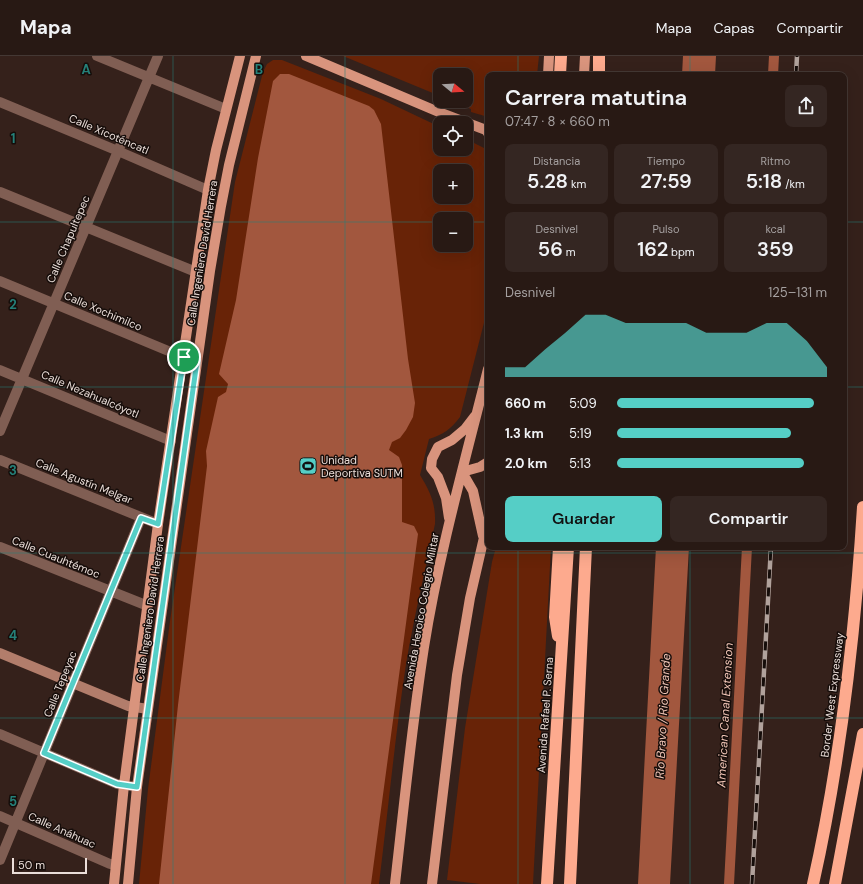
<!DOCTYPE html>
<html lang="es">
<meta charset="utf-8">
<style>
:root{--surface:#281914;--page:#342622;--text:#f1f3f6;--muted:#a5a0a0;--line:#443834;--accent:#55cec6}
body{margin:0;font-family:"DM Sans",sans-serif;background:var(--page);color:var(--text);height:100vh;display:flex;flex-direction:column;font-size:15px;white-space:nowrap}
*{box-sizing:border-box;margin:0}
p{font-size:13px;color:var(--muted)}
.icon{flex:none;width:22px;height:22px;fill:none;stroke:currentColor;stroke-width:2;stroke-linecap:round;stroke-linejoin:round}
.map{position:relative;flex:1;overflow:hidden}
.details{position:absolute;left:485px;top:16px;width:362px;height:478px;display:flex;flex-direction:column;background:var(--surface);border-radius:8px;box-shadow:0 4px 16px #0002,0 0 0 1px var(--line)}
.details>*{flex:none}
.needle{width:26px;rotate:108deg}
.controls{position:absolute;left:433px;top:12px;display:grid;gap:8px}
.controls a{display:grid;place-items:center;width:40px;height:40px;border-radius:8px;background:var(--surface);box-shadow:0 4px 16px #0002,0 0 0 1px var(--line);font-size:20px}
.scale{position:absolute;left:12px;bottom:10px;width:75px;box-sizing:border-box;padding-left:4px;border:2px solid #ebded9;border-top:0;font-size:11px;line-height:14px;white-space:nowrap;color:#ebded9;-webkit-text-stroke:3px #160d0a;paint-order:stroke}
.pin{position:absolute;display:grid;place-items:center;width:34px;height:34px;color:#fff;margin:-17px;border:2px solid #fff;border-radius:50%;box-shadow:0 1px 4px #0007}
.round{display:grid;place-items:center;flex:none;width:42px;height:42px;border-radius:8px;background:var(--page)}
.overview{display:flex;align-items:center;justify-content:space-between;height:68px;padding:0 20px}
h1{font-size:22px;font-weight:600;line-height:30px}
.metrics{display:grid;grid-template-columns:repeat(3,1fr);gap:6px;height:68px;padding:4px 20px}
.metrics div{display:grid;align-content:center;border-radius:8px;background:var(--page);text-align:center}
.metrics b{font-size:20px;font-weight:600}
.metrics small{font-size:11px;font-weight:400}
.metrics p{font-size:11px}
.chart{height:112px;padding:8px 20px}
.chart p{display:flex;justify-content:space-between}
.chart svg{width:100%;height:72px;margin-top:4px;fill:var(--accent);opacity:.7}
.action{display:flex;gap:8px;margin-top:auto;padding:8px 20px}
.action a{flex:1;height:46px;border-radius:8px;background:var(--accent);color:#111;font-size:16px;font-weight:600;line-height:46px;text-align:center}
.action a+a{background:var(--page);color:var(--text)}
ul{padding:0 20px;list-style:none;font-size:13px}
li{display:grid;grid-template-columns:64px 48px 1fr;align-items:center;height:30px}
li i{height:10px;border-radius:5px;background:var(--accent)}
header{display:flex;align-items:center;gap:24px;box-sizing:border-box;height:56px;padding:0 20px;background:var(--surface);border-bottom:1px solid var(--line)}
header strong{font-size:19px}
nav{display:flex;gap:22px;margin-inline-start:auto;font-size:14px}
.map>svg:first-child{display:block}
.green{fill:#682307;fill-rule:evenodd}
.water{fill:#a2573e}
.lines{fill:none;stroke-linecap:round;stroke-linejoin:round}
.canal{stroke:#a2573e;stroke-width:10}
.street{stroke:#805e53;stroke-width:10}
.secondary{stroke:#b27d6b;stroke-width:10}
.primary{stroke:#d9947d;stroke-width:10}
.highway{stroke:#fdaa8e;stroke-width:12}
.rail-casing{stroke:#b1a29c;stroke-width:4.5}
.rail{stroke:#160d0a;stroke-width:3;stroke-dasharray:9;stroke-linecap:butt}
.route-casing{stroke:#fff;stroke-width:8}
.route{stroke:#55cec6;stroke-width:5}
.grid{fill:none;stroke:#258079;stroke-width:1;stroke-opacity:0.55}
.labels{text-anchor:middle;stroke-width:3;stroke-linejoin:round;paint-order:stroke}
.street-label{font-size:11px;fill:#ebded9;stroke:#160d0a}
.poi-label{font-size:11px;fill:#ebded9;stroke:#160d0a;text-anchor:start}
.water-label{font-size:12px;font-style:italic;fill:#f2c6b7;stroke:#160d0a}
.grid-label{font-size:13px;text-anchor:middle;font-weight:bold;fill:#258079;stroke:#160d0a;stroke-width:3;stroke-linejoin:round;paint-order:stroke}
</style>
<header>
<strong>Mapa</strong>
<nav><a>Mapa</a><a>Capas</a><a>Compartir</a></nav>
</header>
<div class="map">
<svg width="863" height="828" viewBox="0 0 863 828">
<rect width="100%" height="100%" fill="#35211b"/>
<!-- green -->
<path class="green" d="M343 0H539L537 19H488V61L471 56V53L451 45H466V19H440V40Z
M273 4H282L381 43 440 71V93H466V83L488 94V251L460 361C450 374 444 378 429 383L420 419C430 435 436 448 435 468 425 515 414 561 406 608 395 681 388 755 379 828H139L148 733 170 565 235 126 263 16 267 8ZM440 115H466V141H440ZM440 163H466V189H440Z
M496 491H551L533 828H480L447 824 465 672 492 506Z"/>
<!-- water -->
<path class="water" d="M683 0H716L715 19H682Z
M280 18H289L369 50 374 54 381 68 408 303 415 347 413 361 406 374 400 382 392 386 389 394 399 401 402 409V466L414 470 418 478 371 828H159L178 649 207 410 206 395 218 341 226 336 228 328 219 318 236 244 258 102 273 25Z
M656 491H689L670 828H638Z"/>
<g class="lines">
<!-- canal -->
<path class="canal" d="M773 19 774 0
M729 828 747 491"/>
<!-- street -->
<path class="street" d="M97 0 226 53
M0 46 118 95 208 134
M0 136 196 216
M0 225 178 299 197 305
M0 314 171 385
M0 375 158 0
M0 404 158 468
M0 491 148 550
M0 678 117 728 137 731
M0 760 110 808H115
M0 804 141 462"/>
<!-- secondary -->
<path class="secondary" d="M0 597 128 650 148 653"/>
<!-- primary -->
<path class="primary" d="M306 0 441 57 486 74 488 77
M548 19 549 0
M584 19 585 0
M449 462 446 442 438 421 431 412 432 403 438 391 452 384 465 373 475 360
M483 480 473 435 462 416 480 411 488 406
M114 828 124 729 158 468 208 134 216 94 240 0
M128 828 137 731 210 215 221 150 229 109 256 0
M395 828C404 749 412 669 424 591 439 497 465 405 488 313
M432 828 457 619 470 542 488 464"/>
<!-- highway -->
<path class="highway" d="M599 0V19
M560 19 561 0
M558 580 555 561 559 491
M547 828 568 491
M570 828 586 491
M813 828C841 704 855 578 863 451
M835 828 863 678"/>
<defs>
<path id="rail" d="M796 19 797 0
M752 828 771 491"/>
</defs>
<!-- rail casing -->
<use href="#rail" class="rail-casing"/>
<!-- rail -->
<use href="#rail" class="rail"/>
</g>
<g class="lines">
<defs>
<path id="route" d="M184 301 197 305 137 731 117 728 44 697 141 462 158 468Z"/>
</defs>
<!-- route casing -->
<use href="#route" class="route-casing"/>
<!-- route -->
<use href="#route" class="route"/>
</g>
<!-- grid -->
<path class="grid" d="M173 0V828M345 0V828M518 0V19M690 0V19M0 166H440M466 166H488M844 166H863M0 331H488M844 331H863M518 491V828M690 491V828M0 497H863M0 662H863"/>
<!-- icons -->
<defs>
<symbol id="stadium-square" viewBox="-11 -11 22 22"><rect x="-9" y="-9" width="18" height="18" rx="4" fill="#55cec6" stroke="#160d0a"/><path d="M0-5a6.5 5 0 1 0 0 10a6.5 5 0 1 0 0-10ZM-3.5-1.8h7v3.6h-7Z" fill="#111"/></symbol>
</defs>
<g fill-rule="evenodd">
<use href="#stadium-square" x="298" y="400" width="20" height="20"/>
</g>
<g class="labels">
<!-- street labels -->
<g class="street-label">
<text transform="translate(109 78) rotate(23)" y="4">Calle Xicoténcatl</text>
<text transform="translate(68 183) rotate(-67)" y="4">Calle Chapultepec</text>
<text transform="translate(202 197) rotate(-81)" y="4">Calle Ingeniero David Herrera</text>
<text transform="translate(103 255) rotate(23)" y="4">Calle Xochimilco</text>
<text transform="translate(90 338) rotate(23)" y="4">Calle Nezahualcóyotl</text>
<text transform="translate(84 425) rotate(22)" y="4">Calle Agustín Melgar</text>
<text transform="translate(56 501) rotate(22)" y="4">Calle Cuauhtémoc</text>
<text transform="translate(150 553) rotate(-82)" y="4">Calle Ingeniero David Herrera</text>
<text transform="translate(421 555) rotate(-80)" y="4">Avenida Heroico Colegio Militar</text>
<text transform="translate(60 628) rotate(-68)" y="4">Calle Tepeyac</text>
<text transform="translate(832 639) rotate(-83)" y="4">Border West Expressway</text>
<text transform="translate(545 659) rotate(-86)" y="4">Avenida Rafael P. Serna</text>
<text transform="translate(62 774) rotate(24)" y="4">Calle Anáhuac</text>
</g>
<!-- poi labels -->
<g class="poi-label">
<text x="321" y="408">Unidad<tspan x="321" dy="13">Deportiva SUTM</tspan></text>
</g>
<!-- water labels -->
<g class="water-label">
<text transform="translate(725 659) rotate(-87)" y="4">American Canal Extension</text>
<text transform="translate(663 660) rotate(-87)" y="4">Río Bravo / Rio Grande</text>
</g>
</g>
<g class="grid-label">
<text x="86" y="18">A</text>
<text x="259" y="18">B</text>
<text x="13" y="87">1</text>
<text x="13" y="253">2</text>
<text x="13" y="419">3</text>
<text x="13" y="584">4</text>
<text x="13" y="750">5</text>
</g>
</svg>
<div class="controls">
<a><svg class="needle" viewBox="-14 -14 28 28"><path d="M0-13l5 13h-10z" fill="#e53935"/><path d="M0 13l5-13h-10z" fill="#a5a0a0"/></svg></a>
<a><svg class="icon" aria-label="locate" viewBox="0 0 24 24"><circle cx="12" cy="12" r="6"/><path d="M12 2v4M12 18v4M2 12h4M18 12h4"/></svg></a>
<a>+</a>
<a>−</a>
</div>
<div class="scale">50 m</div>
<div class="pin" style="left:184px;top:301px;background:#1e9e55"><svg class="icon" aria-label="arrive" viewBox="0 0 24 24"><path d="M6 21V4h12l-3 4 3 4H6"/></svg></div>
<section class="details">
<div class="overview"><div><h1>Carrera matutina</h1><p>07:47 · 8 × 660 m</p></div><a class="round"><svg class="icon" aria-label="share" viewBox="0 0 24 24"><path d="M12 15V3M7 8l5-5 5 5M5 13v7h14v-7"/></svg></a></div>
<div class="metrics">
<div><p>Distancia</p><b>5.28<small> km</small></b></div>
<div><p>Tiempo</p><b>27:59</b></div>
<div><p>Ritmo</p><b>5:18<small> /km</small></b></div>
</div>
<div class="metrics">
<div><p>Desnivel</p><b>56<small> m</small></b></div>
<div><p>Pulso</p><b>162<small> bpm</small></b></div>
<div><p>kcal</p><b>359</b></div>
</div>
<div class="chart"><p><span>Desnivel</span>125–131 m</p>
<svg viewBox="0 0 160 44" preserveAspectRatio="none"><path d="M0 44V38L10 38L20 27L30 17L40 6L50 6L60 11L70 11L80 11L90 11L100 17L110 17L120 17L130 11L140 11L150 22L160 38V44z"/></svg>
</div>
<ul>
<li><b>660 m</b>5:09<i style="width:94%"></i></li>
<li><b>1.3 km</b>5:19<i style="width:83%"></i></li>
<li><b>2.0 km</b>5:13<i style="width:89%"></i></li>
</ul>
<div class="action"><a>Guardar</a><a>Compartir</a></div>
</section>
</div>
